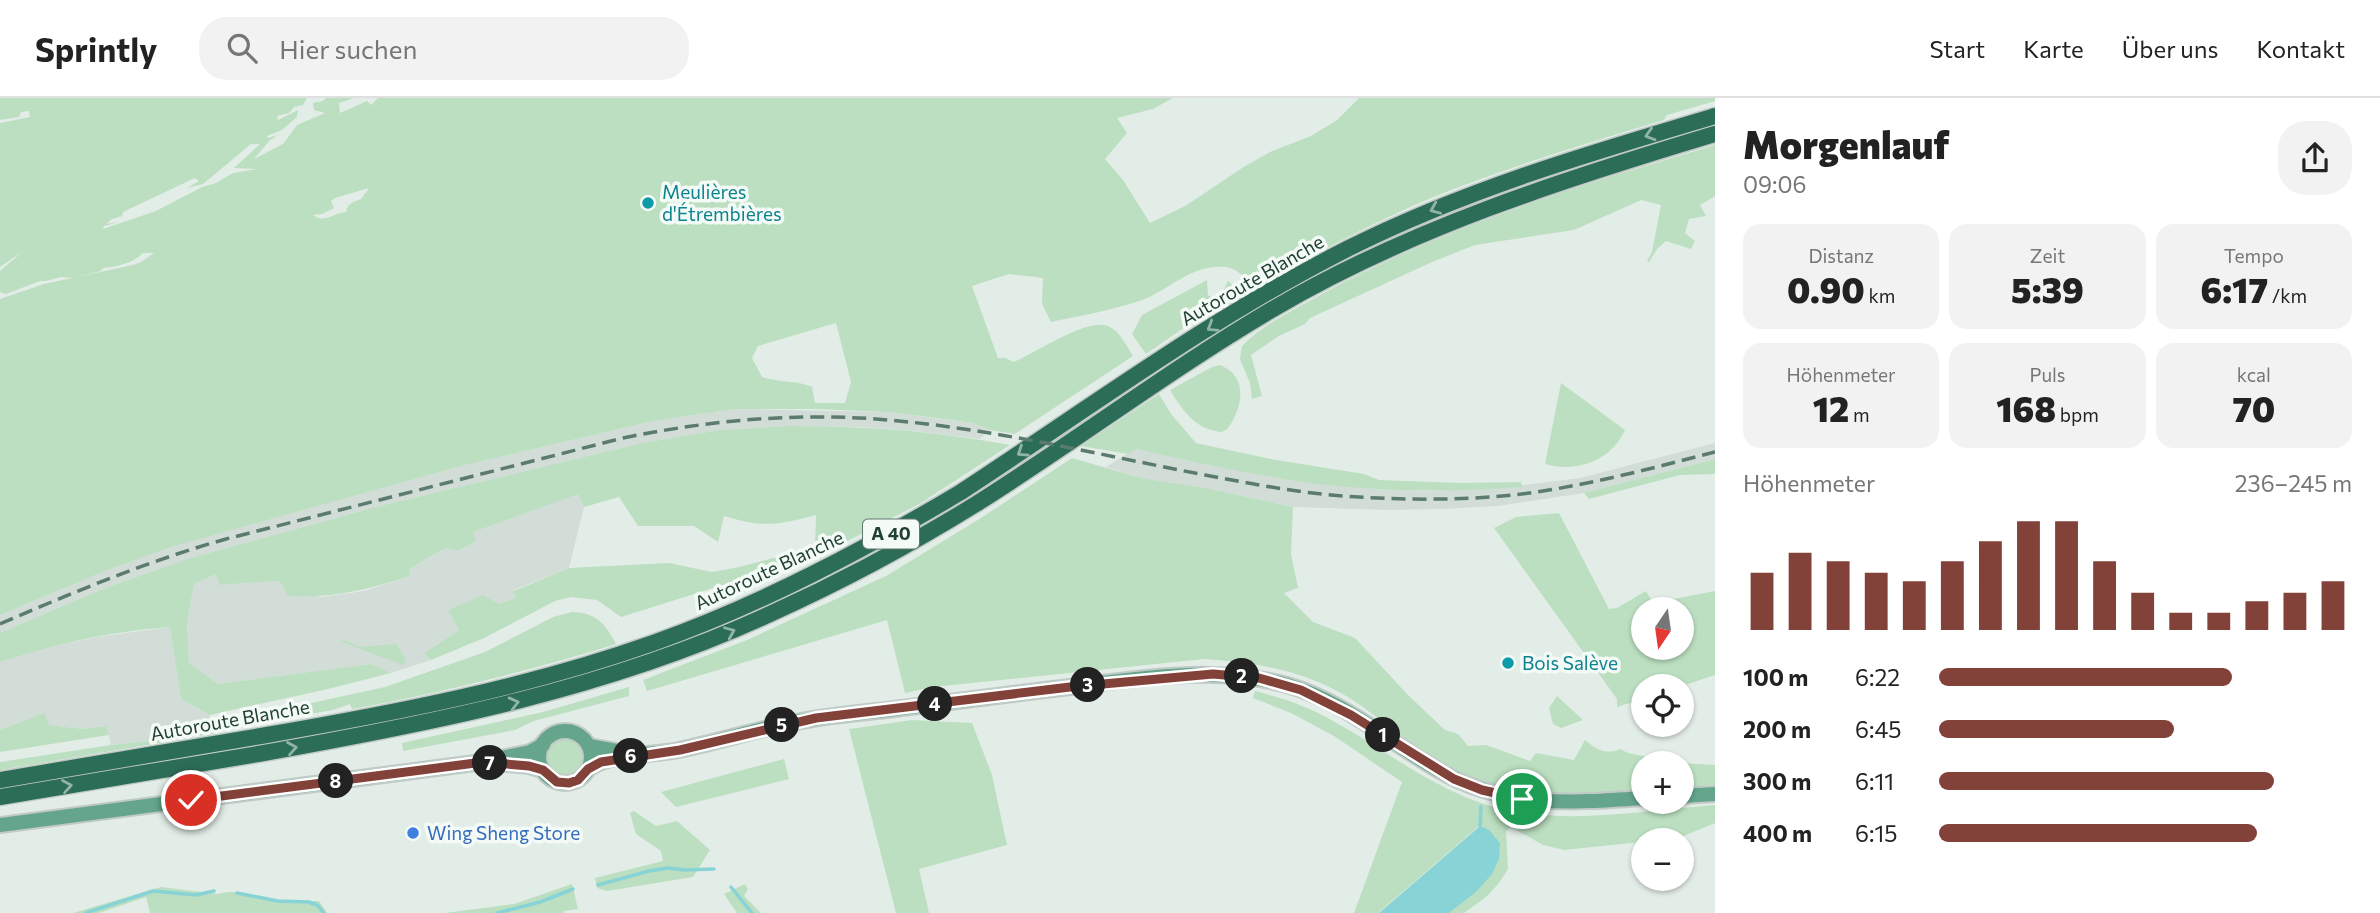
<!DOCTYPE html>
<html lang="de">
<meta charset="utf-8">
<style>
:root{--surface:#fff;--page:#f2f2f2;--text:#222;--muted:#767676;--line:#e0e0e0;--accent:#824239}
body{margin:0;font-family:Commissioner,sans-serif;background:var(--page);color:var(--text);height:100vh;display:flex;flex-direction:column;font-size:26px;white-space:nowrap}
*{box-sizing:border-box;margin:0}
p{font-size:23px;color:var(--muted)}
.icon{flex:none;width:38px;height:38px;fill:none;stroke:currentColor;stroke-width:2;stroke-linecap:round;stroke-linejoin:round}
.map{position:relative;flex:1;overflow:hidden}
.sheet{display:flex;flex-direction:column;background:var(--surface);width:665px}
.sheet>*{flex:none}
.needle{width:46px;rotate:193deg}
.fabs{position:absolute;left:1631px;top:499px;display:grid;gap:14px}
.fabs a{display:grid;place-items:center;width:63px;height:63px;border-radius:50%;background:var(--surface);box-shadow:0 2px 5px #0004;font-size:35px}
.pin{position:absolute;display:grid;place-items:center;width:60px;height:60px;color:#fff;margin:-30px;border:4px solid #fff;border-radius:50%;box-shadow:0 2px 7px #0007}
.km{position:absolute;width:35px;height:35px;margin:-18px;border-radius:50%;background:#222;color:#fff;font-size:19px;line-height:35px;text-align:center}
.round{display:grid;place-items:center;flex:none;width:74px;height:74px;border-radius:28px;background:var(--page)}
.summary{display:flex;align-items:center;justify-content:space-between;height:119px;padding:0 28px}
h1{font-size:38px;font-weight:800;line-height:52px}
.figures{display:grid;grid-template-columns:repeat(3,1fr);gap:10px;height:119px;padding:7px 28px}
.figures div{display:grid;align-content:center;border-radius:18px;background:var(--page);text-align:center}
.figures b{font-size:35px;font-weight:800}
.figures small{font-size:19px;font-weight:400}
.figures p{font-size:19px}
.chart{height:196px;padding:14px 28px}
.chart p{display:flex;justify-content:space-between}
.chart svg{width:100%;height:126px;margin-top:7px;stroke:var(--accent);stroke-width:6}
ul{padding:0 28px;list-style:none;font-size:23px}
li{display:grid;grid-template-columns:112px 84px 1fr;align-items:center;height:52px}
li i{height:18px;border-radius:9px;background:var(--accent)}
header{display:flex;align-items:center;gap:42px;box-sizing:border-box;height:98px;padding:0 35px;background:var(--surface);border-bottom:2px solid var(--line)}
header strong{font-size:33px}
nav{display:flex;gap:38px;margin-inline-start:auto;font-size:24px}
.search{width:490px;height:63px;background:var(--page);display:flex;align-items:center;gap:18px;box-sizing:border-box;padding:0 24px;border-radius:28px;color:var(--muted);font-size:26px}
main{display:flex;flex:1;min-height:0}
.map>svg:first-child{display:block}
.built{fill:#d1ddd6}
.green{fill:#bbdfc0;fill-rule:evenodd}
.water{fill:#88d3d5}
.lines{fill:none;stroke-linecap:round;stroke-linejoin:round}
.stream{stroke:#88d3d5;stroke-width:3.5}
.primary-casing{stroke:#c1cac6;stroke-width:18}
.highway-casing{stroke:#c1cac6;stroke-width:19}
.primary{stroke:#65a58c;stroke-width:14}
.highway{stroke:#2c6d57;stroke-width:16}
.rail{stroke:#5c7b6f;stroke-width:3.5;stroke-dasharray:14 7;stroke-linecap:butt}
.oneway{stroke:#90b4a6}
.route-casing{stroke:#fff;stroke-width:14}
.route{stroke:#824239;stroke-width:9}
.culture-dot{fill:#0f9aa8;stroke:#f4faf6;stroke-width:2.5}
.shop-dot{fill:#3f7fe0;stroke:#f4faf6;stroke-width:2.5}
.labels{text-anchor:middle;stroke-width:7;stroke-linejoin:round;paint-order:stroke}
.shield{fill:#f4faf6;stroke:#60786e;stroke-width:2}
.shield-label{font-size:18px;font-weight:bold;fill:#214034}
.culture-label{font-size:19px;fill:#0d838f;stroke:#f4faf6;text-anchor:start}
.street-label{font-size:19px;fill:#214034;stroke:#f4faf6}
.shop-label{font-size:19px;fill:#366cbe;stroke:#f4faf6;text-anchor:start}
</style>
<header>
<strong>Sprintly</strong>
<div class="search"><svg class="icon" aria-label="search" viewBox="0 0 24 24"><circle cx="10" cy="10" r="6"/><path d="M15 15l6 6"/></svg>Hier suchen</div>
<nav><a>Start</a><a>Karte</a><a>Über uns</a><a>Kontakt</a></nav>
</header>
<main>
<div class="map">
<svg width="1715" height="815" viewBox="0 0 1715 815">
<rect width="100%" height="100%" fill="#e3ede7"/>
<!-- built -->
<path class="built" d="M734 311 888 314 973 325 990 332 980 341 924 334 861 329 788 328 720 332 642 345 376 409 187 461 100 492 0 535V517L105 473 173 448 461 368 653 323Z
M1715 345V361L1584 395 1498 408 1442 411 1388 412 1293 409 1205 390 1141 380 1106 369 1135 351 1273 379 1371 391 1430 393 1500 390 1580 380Z
M578 395 584 409 569 470 514 492 515 500 499 506 483 498 448 512 459 532 424 555 431 562 391 575 371 566 218 586 189 565 187 524 194 486 216 476 221 487 281 483 321 499 364 493 410 478 409 471 445 450 458 453 474 443 472 434Z
M170 529 181 601 210 617 211 627 159 642 111 647 106 628 83 631 49 627 44 616 0 632V564L43 550 103 538Z"/>
<!-- green -->
<path class="green" d="M0 0H307L303 7 294 9 289 15 277 18 278 22 298 12 297 19 282 32 267 38 268 40 278 37 269 43 254 61 283 46 297 27 325 15 314 12 313 5 323 3 326 0H354L339 5 340 15 367 3 371 7 378 0H1173L1153 11 1117 20 1127 35 1105 61 1123 82 1150 125 1187 107 1242 70 1270 54 1311 38 1337 22 1359 0H1715V3L1667 17 1664 22C1588 45 1511 68 1436 98 1375 123 1317 155 1259 186 1247 185 1240 171 1226 169 1190 165 1167 195 1136 204 1108 213 1079 218 1051 224L1042 206 1043 180 1009 176 972 188 998 260H1005L1014 264C1034 255 1083 223 1104 227 1118 229 1126 247 1133 258L1015 336 990 332 973 325 945 321 888 314 815 311H734L653 323 461 368 174 448 105 473 0 517V201L44 186 133 167 141 164 154 155H143C134 165 116 169 103 170L101 173 73 180 61 179 46 183H40L6 196 0 194V173L22 154 0 169V25L30 19 29 13 21 14 19 19 0 22ZM251 46H260L234 70 257 71 233 75 216 85 202 89 156 113 103 131 104 128 119 124 106 126 112 121 122 118 123 114 195 80 199 83 187 90 203 86ZM369 90 361 101C354 104 348 104 346 114 334 115 323 126 313 117L322 116 334 110 331 103 335 100ZM836 225 851 284 845 305H815L812 289C796 282 779 285 762 279L752 260 758 248Z
M1715 47V98L1700 107 1706 118 1689 121 1685 135 1695 143 1691 151 1666 143 1657 151 1649 164 1647 163 1652 154 1661 107 1641 102 1574 132 1475 147 1432 164 1310 220 1305 226 1279 238 1251 257 1262 298 1252 301 1250 285 1240 261 1242 248C1263 226 1296 211 1322 196 1446 128 1581 87 1715 47Z
M1207 182 1208 198H1215L1222 195 1228 183 1231 185 1233 191 1214 209 1146 256 1132 236 1142 217Z
M1220 267C1245 277 1244 302 1233 322 1229 329 1228 332 1221 334 1195 331 1183 313 1170 292L1212 269Z
M1561 285 1625 332C1611 363 1577 375 1545 366Z
M1159 296 1171 316 1196 345 1276 362 1364 376 1379 382 1461 385 1521 384 1522 389C1438 395 1355 394 1272 379 1226 371 1181 361 1136 351L1128 356 1081 348Z
M788 328C863 328 936 333 1010 347L921 405 830 452 827 448 808 460 621 519 597 502 571 499 555 503 484 540 431 562 424 555 459 532 448 512 483 497 499 506 515 500 514 493 569 470 669 465 712 474 739 469 815 449 816 417C778 427 763 430 724 418L718 444 694 428H638L619 399 584 409 578 396 473 434 475 443 458 453 445 450 409 471 410 478C366 492 335 500 288 498L280 483 220 487 216 476 194 486 187 524 189 565 218 586 371 566 391 575 328 591 210 617 181 601 170 529C112 533 55 546 0 564V535L100 492 187 461 376 409 642 345 720 332Z
M1072 360 1141 380 1205 390 1293 409 1291 456 1298 490 1284 495 1313 524 1355 540 1409 598 1445 632 1458 636 1468 648 1486 647 1530 663 1536 655 1574 662 1585 642C1597 652 1605 657 1620 651L1628 655 1676 665H1643V693C1586 698 1525 702 1470 681 1426 663 1391 627 1351 601 1307 573 1255 564 1204 561L933 589 905 595 887 522 647 593 643 582 747 542 886 478 981 420Z
M1715 361V376L1680 377 1589 401 1584 395Z
M1559 415 1609 511 1617 510 1646 493 1653 505 1715 493V577L1682 588H1643V601L1617 609V601L1494 430 1516 419ZM1643 511H1682V550H1643Z
M572 514C595 514 606 526 616 546 529 573 441 595 352 611L350 606 333 612 281 621 223 634 0 672V664L111 647 159 642 211 627 385 589 485 554 553 519Z
M344 542 359 549 396 546 406 561 403 567 342 544Z
M629 589V598L534 623 515 632 403 653 402 645 543 614Z
M1255 593C1277 599 1299 605 1320 616 1369 641 1412 676 1463 698 1541 733 1633 713 1715 707V725L1679 740 1564 752 1543 747 1511 729 1506 733 1508 771 1499 785 1486 799 1464 815H1449L1476 794 1479 728 1378 815H1354L1402 684 1334 638 1291 615 1253 600Z
M1557 598 1583 622 1561 630 1553 626 1549 610Z
M44 615 49 627 83 631 106 628 109 637 0 654V632Z
M912 622 972 625 992 677 1007 747 919 771 929 815H896L849 631Z
M546 659a19 19 0 1 1 38 0a19 19 0 1 1-38 0Z
M784 661 789 681 676 709 661 694Z
M1682 665 1715 667V687L1682 690Z
M634 713 656 728 677 723 710 752 693 779 607 793 597 790 595 780 663 763 661 753 636 736 630 715Z
M572 786 578 811 564 813 563 815H445L514 806Z
M745 786 748 791 744 798 761 815H737L724 796Z
M161 789 218 796C239 790 259 800 279 803 292 804 306 803 319 803L327 815H150L146 799 99 815H73Z"/>
<!-- water -->
<path class="water" d="M1480 728 1489 732 1500 745 1499 761 1492 776 1476 794 1449 815H1379Z"/>
<g class="lines">
<!-- stream -->
<path class="stream" d="M1480 728 1481 709
M598 787 649 773 668 770 684 772 714 771
M731 789 752 815
M237 795 278 803 309 804 317 807 324 815
M86 815 153 793 196 797 214 793
M497 815 540 804 573 791"/>
<defs>
<path id="primary" d="M539 659a26 26 0 1 1 52 0a26 26 0 1 1-52 0Z
M589 648 628 655
M499 665 529 668 543 672
M588 671C613 654 650 658 679 652 718 644 757 631 796 624 829 617 862 615 894 611 947 604 1000 598 1053 591 1130 582 1211 566 1287 587 1344 603 1390 645 1440 673 1503 710 1573 705 1643 700
M1682 698 1715 696
M0 727 483 664 530 654 543 647"/>
<path id="highway" d="M0 682C87 668 174 653 261 638 394 615 526 590 653 545 762 506 862 453 961 394 1088 311 1211 220 1347 151 1464 92 1590 55 1715 18
M0 699C86 685 172 670 258 656 433 625 608 591 770 516 841 484 910 447 976 406 1076 343 1171 271 1273 211 1411 130 1562 82 1715 36"/>
</defs>
<!-- primary casing -->
<use href="#primary" class="primary-casing"/>
<!-- highway casing -->
<use href="#highway" class="highway-casing"/>
<!-- primary -->
<use href="#primary" class="primary"/>
<!-- highway -->
<use href="#highway" class="highway"/>
<!-- rail -->
<path class="rail" d="M0 526C74 494 148 463 226 441L623 340C711 322 799 314 888 322 995 331 1100 357 1205 377 1247 385 1289 393 1331 397 1392 402 1453 403 1514 397 1582 389 1649 371 1715 354"/>
</g>
<!-- one-way arrows -->
<defs><path id="oneway-chevron" d="M-2-3.5L2.5 0L-2 3.5" fill="none" stroke-width="1.6" stroke-linecap="round" stroke-linejoin="round" transform="scale(1.75)"/></defs>
<g class="oneway">
<use href="#oneway-chevron" transform="translate(1650 37) rotate(163)"/>
<use href="#oneway-chevron" transform="translate(1435 111) rotate(157)"/>
<use href="#oneway-chevron" transform="translate(1212 229) rotate(148)"/>
<use href="#oneway-chevron" transform="translate(1022 354) rotate(146)"/>
<use href="#oneway-chevron" transform="translate(730 534) rotate(-23)"/>
<use href="#oneway-chevron" transform="translate(514 605) rotate(-14)"/>
<use href="#oneway-chevron" transform="translate(292 650) rotate(-10)"/>
<use href="#oneway-chevron" transform="translate(67 688) rotate(-10)"/>
</g>
<g class="lines">
<defs>
<path id="route" d="M191 702 483 664 529 668 543 672 557 684 569 685 578 682 588 671 601 664 680 652 816 620 1070 589 1213 576 1259 580 1301 592 1351 617 1454 681 1482 692 1522 701"/>
</defs>
<!-- route casing -->
<use href="#route" class="route-casing"/>
<!-- route -->
<use href="#route" class="route"/>
</g>
<!-- markers -->
<g class="culture-dot">
<circle cx="648" cy="105" r="7"/>
<circle cx="1508" cy="565" r="7"/>
</g>
<circle class="shop-dot" cx="413" cy="735" r="7"/>
<g class="labels">
<!-- shield labels -->
<rect class="shield" x="863" y="421.5" width="56" height="29" rx="5"/>
<g class="shield-label">
<text x="891" y="442">A 40</text>
</g>
<!-- culture labels -->
<g class="culture-label">
<text x="662" y="101">Meulières<tspan x="662" dy="22">d'Étrembières</tspan></text>
<text x="1522" y="572">Bois Salève</text>
</g>
<!-- street labels -->
<g class="street-label">
<text transform="translate(1252 182) rotate(-30)" y="7">Autoroute Blanche</text>
<text transform="translate(769 472) rotate(-25)" y="7">Autoroute Blanche</text>
<text transform="translate(230 622) rotate(-10)" y="7">Autoroute Blanche</text>
</g>
<!-- shop labels -->
<g class="shop-label">
<text x="427" y="742">Wing Sheng Store</text>
</g>
</g>
</svg>
<div class="fabs">
<a><svg class="needle" viewBox="-14 -14 28 28"><path d="M0-13l5 13h-10z" fill="#e53935"/><path d="M0 13l5-13h-10z" fill="#767676"/></svg></a>
<a><svg class="icon" aria-label="locate" viewBox="0 0 24 24"><circle cx="12" cy="12" r="6"/><path d="M12 2v4M12 18v4M2 12h4M18 12h4"/></svg></a>
<a>+</a>
<a>−</a>
</div>
<div class="pin" style="left:1522px;top:701px;background:#1e9e55"><svg class="icon" aria-label="arrive" viewBox="0 0 24 24"><path d="M6 21V4h12l-3 4 3 4H6"/></svg></div>
<div class="pin" style="left:191px;top:702px;background:#d93025"><svg class="icon" aria-label="check" viewBox="0 0 24 24"><path d="M5 12l5 5 9-10"/></svg></div>
<b class="km" style="left:1383px;top:637px">1</b>
<b class="km" style="left:1242px;top:578px">2</b>
<b class="km" style="left:1088px;top:587px">3</b>
<b class="km" style="left:935px;top:606px">4</b>
<b class="km" style="left:782px;top:627px">5</b>
<b class="km" style="left:631px;top:658px">6</b>
<b class="km" style="left:490px;top:665px">7</b>
<b class="km" style="left:336px;top:683px">8</b>
</div>
<section class="sheet">
<div class="summary"><div><h1>Morgenlauf</h1><p>09:06</p></div><a class="round"><svg class="icon" aria-label="share" viewBox="0 0 24 24"><path d="M12 15V3M7 8l5-5 5 5M5 13v7h14v-7"/></svg></a></div>
<div class="figures">
<div><p>Distanz</p><b>0.90<small> km</small></b></div>
<div><p>Zeit</p><b>5:39</b></div>
<div><p>Tempo</p><b>6:17<small> /km</small></b></div>
</div>
<div class="figures">
<div><p>Höhenmeter</p><b>12<small> m</small></b></div>
<div><p>Puls</p><b>168<small> bpm</small></b></div>
<div><p>kcal</p><b>70</b></div>
</div>
<div class="chart"><p><span>Höhenmeter</span>236–245 m</p>
<svg viewBox="0 0 160 44" preserveAspectRatio="none"><path d="M5 44V24M15 44V17M25 44V20M35 44V24M45 44V27M55 44V20M65 44V13M75 44V6M85 44V6M95 44V20M105 44V31M115 44V38M125 44V38M135 44V34M145 44V31M155 44V27"/></svg>
</div>
<ul>
<li><b>100 m</b>6:22<i style="width:71%"></i></li>
<li><b>200 m</b>6:45<i style="width:57%"></i></li>
<li><b>300 m</b>6:11<i style="width:81%"></i></li>
<li><b>400 m</b>6:15<i style="width:77%"></i></li>
</ul>
</section>
</main>
